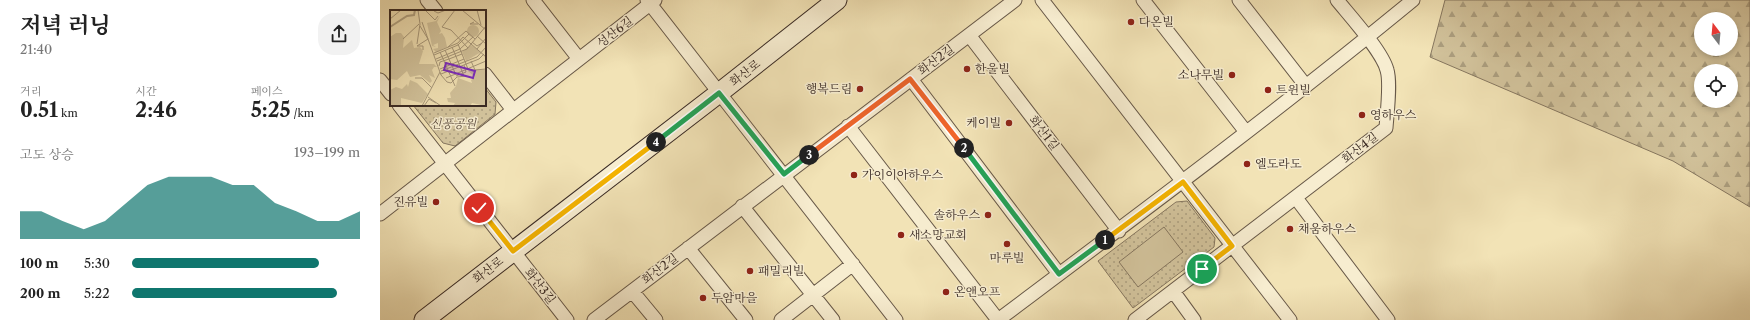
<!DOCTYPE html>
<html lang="ko">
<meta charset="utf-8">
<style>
:root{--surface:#fff;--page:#f2f2f2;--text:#222;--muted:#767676;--accent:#0f766e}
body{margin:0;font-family:"Libre Caslon Text","Noto Serif KR",serif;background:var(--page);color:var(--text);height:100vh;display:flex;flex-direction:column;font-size:15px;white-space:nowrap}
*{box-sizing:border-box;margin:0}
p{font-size:13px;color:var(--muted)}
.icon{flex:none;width:22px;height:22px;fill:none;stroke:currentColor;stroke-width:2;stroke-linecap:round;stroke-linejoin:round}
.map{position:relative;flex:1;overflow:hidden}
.side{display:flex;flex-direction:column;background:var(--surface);width:380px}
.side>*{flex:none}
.needle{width:26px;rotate:344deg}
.fabs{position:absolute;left:1314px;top:12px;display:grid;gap:8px}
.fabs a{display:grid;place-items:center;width:44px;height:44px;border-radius:50%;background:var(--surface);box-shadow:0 2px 6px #0003;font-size:20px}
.pin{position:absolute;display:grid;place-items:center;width:34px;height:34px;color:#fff;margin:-17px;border:2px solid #fff;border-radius:50%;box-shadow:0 1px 4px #0007}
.km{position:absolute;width:20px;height:20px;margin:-10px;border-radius:50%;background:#222;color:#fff;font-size:11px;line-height:20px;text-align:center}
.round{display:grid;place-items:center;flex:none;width:42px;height:42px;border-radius:16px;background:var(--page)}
.head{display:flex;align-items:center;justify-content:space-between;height:68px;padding:0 20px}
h1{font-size:22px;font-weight:700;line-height:30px}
.figures{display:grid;grid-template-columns:repeat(3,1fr);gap:6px;height:68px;padding:4px 20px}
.figures div{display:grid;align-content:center}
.figures b{font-size:20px;font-weight:700}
.figures small{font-size:11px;font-weight:400}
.figures p{font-size:11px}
.chart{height:112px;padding:8px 20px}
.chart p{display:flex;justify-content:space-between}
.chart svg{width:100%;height:72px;margin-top:4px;fill:var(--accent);opacity:.7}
ul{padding:0 20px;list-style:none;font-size:13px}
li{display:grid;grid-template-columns:64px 48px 1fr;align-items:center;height:30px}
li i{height:10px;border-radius:5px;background:var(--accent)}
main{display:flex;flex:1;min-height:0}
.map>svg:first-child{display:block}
.green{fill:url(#green-dots);stroke:#867760}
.forest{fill:url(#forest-firs);stroke:#867760;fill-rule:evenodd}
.pitch{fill:#d3c49d;stroke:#867760}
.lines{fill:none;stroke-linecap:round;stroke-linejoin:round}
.street-casing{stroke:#675848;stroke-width:15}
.secondary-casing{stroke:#392a24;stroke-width:21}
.street{stroke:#f7edd0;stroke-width:13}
.secondary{stroke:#f7edd0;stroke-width:19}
.split-1-casing{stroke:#fff;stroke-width:8}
.split-2-casing{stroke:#fff;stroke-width:8}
.split-3-casing{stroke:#fff;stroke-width:8}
.split-4-casing{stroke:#fff;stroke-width:8}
.split-5-casing{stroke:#fff;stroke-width:8}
.split-1{stroke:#f5b400;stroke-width:5}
.split-2{stroke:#22a559;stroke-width:5}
.split-3{stroke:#f0652b;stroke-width:5}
.split-4{stroke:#22a559;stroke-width:5}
.split-5{stroke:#f5b400;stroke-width:5}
.poi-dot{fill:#8f2418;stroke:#f7edd0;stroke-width:1.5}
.labels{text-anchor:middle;stroke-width:3;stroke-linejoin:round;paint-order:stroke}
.poi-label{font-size:12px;fill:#392a24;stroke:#f7edd0;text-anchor:start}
.street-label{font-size:12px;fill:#392a24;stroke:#f7edd0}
.park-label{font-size:12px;font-style:italic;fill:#605042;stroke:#f7edd0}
.inset-river{fill:none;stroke:#b3a484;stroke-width:2}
.inset-road{fill:none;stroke:#a8997c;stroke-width:1}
.view{fill:#7b2cbf;fill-opacity:0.15;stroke:#7b2cbf;stroke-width:2}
.inset-edge{fill:none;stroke:#392a24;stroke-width:2}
</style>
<main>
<section class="side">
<div class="head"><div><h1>저녁 러닝</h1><p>21:40</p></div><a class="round"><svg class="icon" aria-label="share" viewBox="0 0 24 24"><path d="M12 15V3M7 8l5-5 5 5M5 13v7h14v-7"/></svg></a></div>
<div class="figures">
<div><p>거리</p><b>0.51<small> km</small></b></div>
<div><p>시간</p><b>2:46</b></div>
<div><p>페이스</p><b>5:25<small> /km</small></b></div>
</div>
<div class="chart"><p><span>고도 상승</span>193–199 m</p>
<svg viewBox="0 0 160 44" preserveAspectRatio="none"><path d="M0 44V27L10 27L20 33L30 38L40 33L50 22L60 11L70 6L80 6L90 6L100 11L110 11L120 22L130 27L140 33L150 33L160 27V44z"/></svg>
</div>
<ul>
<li><b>100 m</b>5:30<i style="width:82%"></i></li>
<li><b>200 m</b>5:22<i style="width:90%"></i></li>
</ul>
</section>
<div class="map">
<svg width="1370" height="320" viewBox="0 0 1370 320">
<defs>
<pattern id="green-dots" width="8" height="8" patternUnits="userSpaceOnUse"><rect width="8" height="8" fill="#d3c49d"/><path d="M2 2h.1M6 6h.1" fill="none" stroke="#ac9f80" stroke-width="1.8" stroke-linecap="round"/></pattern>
<pattern id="forest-firs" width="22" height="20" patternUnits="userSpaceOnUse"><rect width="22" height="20" fill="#d3c49d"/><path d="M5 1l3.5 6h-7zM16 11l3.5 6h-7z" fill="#ac9f80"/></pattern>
</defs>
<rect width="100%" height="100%" fill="#f2e3b6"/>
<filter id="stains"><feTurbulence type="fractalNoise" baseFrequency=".005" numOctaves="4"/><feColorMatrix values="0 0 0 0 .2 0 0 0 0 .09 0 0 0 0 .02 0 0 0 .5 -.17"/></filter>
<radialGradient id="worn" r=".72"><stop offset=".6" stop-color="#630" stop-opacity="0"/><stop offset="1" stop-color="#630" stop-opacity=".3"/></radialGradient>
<!-- green -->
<path class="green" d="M105 88 116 102 115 114 75 146 63 143 33 105H105Z
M807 201 835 238 834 247 753 308 718 261 796 202Z"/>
<!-- forest -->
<path class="forest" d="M1065 0H1370V207L1293 161 1050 57ZM1321 19H1351V49H1321ZM1321 71H1351V101H1321Z"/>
<!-- pitch -->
<path class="pitch" d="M784 227 803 252 758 287 739 262Z"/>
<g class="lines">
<defs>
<path id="street" d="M47 0 56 11
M153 0 199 59
M267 0 516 320
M662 0 910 320
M763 0 866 132
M859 0 926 86
M589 35 739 231
M105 74 133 110
M531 79 679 274
M0 80 11 94
M19 105 187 320
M468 126 618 320
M916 198 1008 320
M362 206 453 320
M0 214 275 0
M308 248 366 320
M252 291 276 320
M793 291 814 320
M214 320 635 0
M401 320 473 264
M618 320C758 215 898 111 1033 0
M755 320 1006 128C1007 113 1011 83 1007 70 1002 51 970 16 957 0"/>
<path id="secondary" d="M44 320 339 93 457 0"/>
</defs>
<!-- street casing -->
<use href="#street" class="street-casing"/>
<!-- secondary casing -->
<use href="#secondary" class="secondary-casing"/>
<!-- street -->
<use href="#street" class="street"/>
<!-- secondary -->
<use href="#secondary" class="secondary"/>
</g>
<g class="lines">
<defs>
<path id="split-1" d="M725 240 803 182 852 246 822 269"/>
<path id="split-2" d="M584 148 679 274 725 240"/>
<path id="split-3" d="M429 155 530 79 584 148"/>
<path id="split-4" d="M276 142 339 93 404 174 429 155"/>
<path id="split-5" d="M99 208 133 251 276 142"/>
</defs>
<!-- split-1 casing -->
<use href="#split-1" class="split-1-casing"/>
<!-- split-2 casing -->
<use href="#split-2" class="split-2-casing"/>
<!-- split-3 casing -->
<use href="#split-3" class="split-3-casing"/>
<!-- split-4 casing -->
<use href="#split-4" class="split-4-casing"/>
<!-- split-5 casing -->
<use href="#split-5" class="split-5-casing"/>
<!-- split-1 -->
<use href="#split-1" class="split-1"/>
<!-- split-2 -->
<use href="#split-2" class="split-2"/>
<!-- split-3 -->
<use href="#split-3" class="split-3"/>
<!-- split-4 -->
<use href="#split-4" class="split-4"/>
<!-- split-5 -->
<use href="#split-5" class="split-5"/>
</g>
<!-- markers -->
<g class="poi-dot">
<circle cx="751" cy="22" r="4"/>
<circle cx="587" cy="69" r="4"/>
<circle cx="852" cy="75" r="4"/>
<circle cx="480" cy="89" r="4"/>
<circle cx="888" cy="90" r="4"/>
<circle cx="982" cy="115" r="4"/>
<circle cx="629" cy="123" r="4"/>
<circle cx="867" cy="164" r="4"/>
<circle cx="474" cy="175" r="4"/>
<circle cx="56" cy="202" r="4"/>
<circle cx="608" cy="215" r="4"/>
<circle cx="910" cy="229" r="4"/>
<circle cx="521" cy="235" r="4"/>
<circle cx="627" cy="244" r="4"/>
<circle cx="370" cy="271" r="4"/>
<circle cx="566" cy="292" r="4"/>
<circle cx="323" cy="298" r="4"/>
</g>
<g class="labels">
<!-- poi labels -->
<g class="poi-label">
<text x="759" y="26">다온빌</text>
<text x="595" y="73">한울빌</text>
<text x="844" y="79" text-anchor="end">소나무빌</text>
<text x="472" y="93" text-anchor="end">행복드림</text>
<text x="896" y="94">트윈빌</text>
<text x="990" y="119">영하우스</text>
<text x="621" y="127" text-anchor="end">케이빌</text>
<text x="875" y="168">엘도라도</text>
<text x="482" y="179">가이이아하우스</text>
<text x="48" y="206" text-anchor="end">진유빌</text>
<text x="600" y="219" text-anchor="end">솔하우스</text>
<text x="918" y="233">채움하우스</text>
<text x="529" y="239">새소망교회</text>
<text x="627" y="262" text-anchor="middle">마루빌</text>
<text x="378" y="275">패밀리빌</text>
<text x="574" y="296">온앤오프</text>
<text x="331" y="302">두암마을</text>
</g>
<!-- street labels -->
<g class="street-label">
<text transform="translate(235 32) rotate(-38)" y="4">성산6길</text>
<text transform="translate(556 60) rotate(-37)" y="4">화산2길</text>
<text transform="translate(365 73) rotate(-38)" y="4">화산로</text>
<text transform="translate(664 133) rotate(52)" y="4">화산1길</text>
<text transform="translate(980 148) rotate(-38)" y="4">화산4길</text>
<text transform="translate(280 269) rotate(-37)" y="4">화산2길</text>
<text transform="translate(108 270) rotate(-38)" y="4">화산로</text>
<text transform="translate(160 286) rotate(52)" y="4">화산3길</text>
</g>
<!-- park labels -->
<g class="park-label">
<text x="73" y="128">신풍공원</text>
</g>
</g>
<!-- overview -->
<g transform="translate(10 10)">
<rect width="96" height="96" fill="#f2e3b6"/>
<path d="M77 21a6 6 0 1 1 12 0a6 6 0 1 1-12 0ZM81 35 91 42 76 51 72 42Z" fill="#d3c49d"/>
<path d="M50 6 47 12 51 21 49 24 52 23 55 28 57 37 46 42 43 39 48 38V33L43 35 46 37 42 36 37 13 46 11ZM6 23H11L14 27 13 38 22 30 24 38 30 37 33 41 29 54H44L47 57H44L42 60 45 68 39 65 42 71 40 73 30 65 20 67 17 61 7 70 0 69V27ZM80 59 96 60V96L82 93 80 96H63L65 93 58 92 57 88H61L60 83 66 76 68 68 82 73 81 70 85 67 78 61ZM20 70 27 73 38 84 32 93 11 88V96H0V80L6 77 12 79 17 74 18 77Z" fill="#d3c49d"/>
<path class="inset-river" d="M0 17 17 6 24 5 25 0"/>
<path class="inset-road" d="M30 0H47M65 0 52 17 61 20 78 38M72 0 96 20M87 0 91 15M36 1 45 10 48 6M44 1 48 3 56 0M0 9 11 0M32 12 38 29M84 12 80 14H88M30 16 38 29 51 65 57 72 61 73 67 67 76 66M87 26 96 34M13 29 29 14M82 32 87 36 92 33M27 34 30 14 28 0M68 34 78 59M58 37 76 21 85 29M62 37 74 66M70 39 83 27M87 39 96 28M33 40V36H27L38 29M55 40 66 65M50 42 65 76M44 43 68 33 73 27 96 47M44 45 68 35 79 24M46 49 70 39M59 49 72 44M47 51 77 39 96 16M81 51 85 60 96 59M49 56 50 52 59 49M50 59 74 49M51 61 87 47 96 37M51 64 89 49 94 44M66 66 76 62 74 55M25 68H32L42 78M56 68 96 51M38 87 51 96M32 96 50 62M34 96 39 89 46 93"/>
<path class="view" d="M56 53 85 61 83 68 54 60Z"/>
<rect width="96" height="96" class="inset-edge"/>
</g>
<rect width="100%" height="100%" filter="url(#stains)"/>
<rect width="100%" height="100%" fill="url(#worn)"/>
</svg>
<div class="fabs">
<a><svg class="needle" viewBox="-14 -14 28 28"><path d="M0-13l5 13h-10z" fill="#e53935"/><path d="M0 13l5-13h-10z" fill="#767676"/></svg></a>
<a><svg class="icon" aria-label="locate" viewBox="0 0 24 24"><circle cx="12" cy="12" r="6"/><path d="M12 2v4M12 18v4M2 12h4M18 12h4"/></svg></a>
</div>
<div class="pin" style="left:822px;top:269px;background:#1e9e55"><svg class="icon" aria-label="arrive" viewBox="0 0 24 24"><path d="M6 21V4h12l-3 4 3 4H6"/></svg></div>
<div class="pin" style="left:99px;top:208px;background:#d93025"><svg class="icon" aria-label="check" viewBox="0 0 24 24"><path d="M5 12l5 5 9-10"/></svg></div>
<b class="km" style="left:725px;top:240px">1</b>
<b class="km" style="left:584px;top:148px">2</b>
<b class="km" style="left:429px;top:155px">3</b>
<b class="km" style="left:276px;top:142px">4</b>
</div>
</main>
